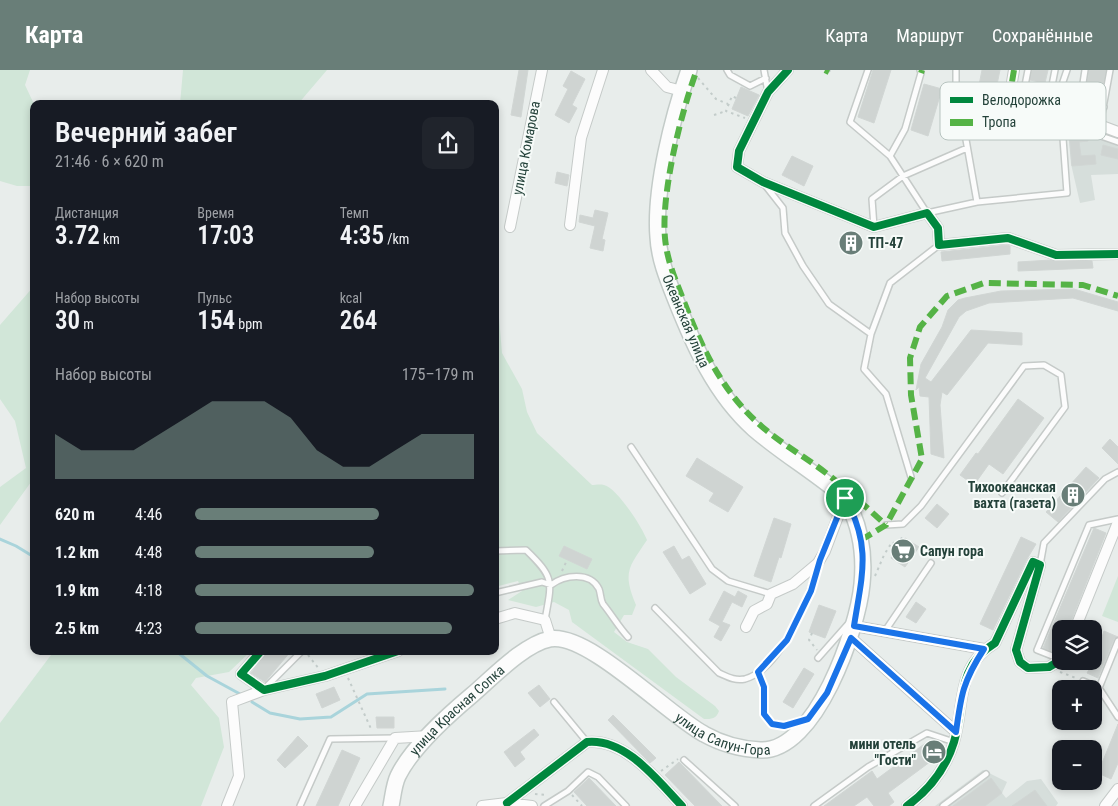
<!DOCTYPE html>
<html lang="ru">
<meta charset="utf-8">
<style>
:root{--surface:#171b24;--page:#20242c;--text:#f1f3f6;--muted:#9ea1a6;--accent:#697e78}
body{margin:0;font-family:"Roboto Condensed",sans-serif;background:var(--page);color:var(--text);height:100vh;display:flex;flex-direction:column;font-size:19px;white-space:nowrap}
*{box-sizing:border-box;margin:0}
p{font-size:16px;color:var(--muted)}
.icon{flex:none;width:28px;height:28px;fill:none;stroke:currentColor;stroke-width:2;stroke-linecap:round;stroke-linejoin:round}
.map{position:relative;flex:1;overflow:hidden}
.side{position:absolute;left:30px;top:30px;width:469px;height:555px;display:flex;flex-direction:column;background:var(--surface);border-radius:10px;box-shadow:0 2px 8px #0003}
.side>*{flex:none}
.buttons{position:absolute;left:1052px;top:550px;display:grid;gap:10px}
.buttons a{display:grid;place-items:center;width:50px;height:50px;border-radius:10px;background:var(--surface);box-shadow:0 2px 8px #0003;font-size:25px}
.pin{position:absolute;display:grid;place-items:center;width:42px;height:42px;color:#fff;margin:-21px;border:2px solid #fff;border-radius:50%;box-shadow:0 1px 5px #0007}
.round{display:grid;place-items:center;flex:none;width:52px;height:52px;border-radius:10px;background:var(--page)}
.head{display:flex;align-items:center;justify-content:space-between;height:85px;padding:0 25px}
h1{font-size:28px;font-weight:600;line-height:38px}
.stats{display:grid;grid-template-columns:repeat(3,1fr);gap:8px;height:85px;padding:5px 25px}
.stats div{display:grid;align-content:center}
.stats b{font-size:25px;font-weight:600}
.stats small{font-size:14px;font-weight:400}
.stats p{font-size:14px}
.chart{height:140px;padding:10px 25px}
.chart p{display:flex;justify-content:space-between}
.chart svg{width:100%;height:90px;margin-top:5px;fill:var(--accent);opacity:.7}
ul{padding:0 25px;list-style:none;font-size:16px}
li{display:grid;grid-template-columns:80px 60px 1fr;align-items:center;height:38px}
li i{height:12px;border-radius:6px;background:var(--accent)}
header{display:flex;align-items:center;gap:30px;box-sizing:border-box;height:70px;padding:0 25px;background:var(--accent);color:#fff}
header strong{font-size:24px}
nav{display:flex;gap:28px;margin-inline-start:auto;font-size:18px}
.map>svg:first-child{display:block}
.built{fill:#d6dedb}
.green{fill:#d1e6d8}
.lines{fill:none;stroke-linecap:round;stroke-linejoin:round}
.stream{stroke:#a9d4db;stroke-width:3}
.building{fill:#cfd4d2;stroke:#d1d6d4}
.service-casing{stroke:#c5cac8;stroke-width:8}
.minor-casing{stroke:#c5cac8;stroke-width:12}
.secondary-casing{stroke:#c3cbc8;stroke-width:18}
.path{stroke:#c3ccca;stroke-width:2;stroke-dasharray:2.5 4;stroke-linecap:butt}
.service{stroke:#fcfcfc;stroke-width:5}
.minor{stroke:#fcfcfc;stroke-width:10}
.secondary{stroke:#fcfcfc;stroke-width:15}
.quiet{stroke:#55b346;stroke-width:6;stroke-dasharray:12 6;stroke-linecap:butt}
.cycleway-casing{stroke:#f7fbf9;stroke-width:11}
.cycleway{stroke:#00873e;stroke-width:8}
.route-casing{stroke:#fff;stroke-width:10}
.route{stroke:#1a73e8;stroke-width:6}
.labels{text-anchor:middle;stroke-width:4;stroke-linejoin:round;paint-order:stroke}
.street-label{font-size:14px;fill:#24423a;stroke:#f7fbf9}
.poi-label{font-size:14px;font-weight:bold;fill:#24423a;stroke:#f7fbf9;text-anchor:start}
.key{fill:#f7fbf9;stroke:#b8c4c0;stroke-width:1}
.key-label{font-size:14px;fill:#24423a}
</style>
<header>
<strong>Карта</strong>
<nav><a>Карта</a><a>Маршрут</a><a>Сохранённые</a></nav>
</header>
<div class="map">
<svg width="1118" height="736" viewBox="0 0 1118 736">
<rect width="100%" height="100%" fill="#e8edeb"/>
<!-- built -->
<path class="built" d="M1077 51 1118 64V104L1091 105 1095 130 1080 133 1071 94 1068 61Z
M983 700 1007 712 1002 723 1006 728 1027 711 1041 709 1058 733 1056 736H935Z"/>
<!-- green -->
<path class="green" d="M0 0H30L25 15 34 34V116H17L0 111Z
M183 0H327L298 34H180Z
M34 216V408L0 455V417L26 398 15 351 0 329V255Z
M495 231 498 235 502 283 522 319 527 342 537 363 592 415C595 415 600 414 604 415 617 418 642 457 647 470 629 497 622 502 636 535L632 545H624L614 562 627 572 648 579 676 607 715 636 719 641C716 649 712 649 704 649L572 552 569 540 554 532 536 537 508 530 522 521 518 511 495 517Z
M1118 506V552L1102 546Z
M54 581H251L229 602 196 608 191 615 219 648 224 677 201 736H0V653Z"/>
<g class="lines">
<!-- stream -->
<path class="stream" d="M0 469 16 476 34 487
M176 581 207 606 240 624
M252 632 270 643 300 649 331 647 367 624 445 619"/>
</g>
<!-- building -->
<path class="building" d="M519 0H528L521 47 511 45Z
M873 0H891L874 53 858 47Z
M982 0H1000L990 49 973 45Z
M1032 0H1048L1045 13 1030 10Z
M1089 0H1106L1100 32 1085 29Z
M571 1 585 9 572 35 577 38 569 53 555 45 568 19 563 16Z
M924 14 942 19 928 66 911 60Z
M741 17 759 25 748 46 732 39Z
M1081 57 1091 61 1088 71 1079 72 1081 86 1095 85 1096 94 1072 96 1069 61H1073L1072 58Z
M1103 75 1118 79V89L1101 85Z
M792 86 813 96 804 116 782 105Z
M557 102 569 105 567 116 555 113Z
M595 140 608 143 602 169 605 170 603 181 590 178 595 156 579 152 580 145 593 148Z
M1007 175 1010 176V184L942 191 941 182Z
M1051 190 1092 191 1093 198 1018 201V192Z
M1074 219 1118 232V241L1073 228 989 233 966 241 959 247 925 308 931 312 971 260 1022 263V275L988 273 947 325 942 322 940 335 944 388 931 384 929 327 920 326 919 317 916 320 921 294 942 257 948 240 958 230 965 228 1001 221Z
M1018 329 1044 348 1003 404 989 394 974 415 960 405 976 383 978 384Z
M1110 369 1118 377V394L1102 378Z
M697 388 743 417 728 442 709 431 714 423 686 406Z
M1086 397 1099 408 1058 452 1046 442Z
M937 434 949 444 937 458 925 448Z
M774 448 791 454 781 488 779 487 771 512 754 506Z
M1094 458 1106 463 1068 559H1061V574L1057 583 1043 578Z
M1021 467 1036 474 1027 489 993 560 980 554Z
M905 468 919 477 905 497 891 488Z
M564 476 592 489 587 499 559 486Z
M674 476 682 490 689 486 706 514 690 524 663 482Z
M724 521 735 527 738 521 747 526 742 537 732 532 722 552 730 555 721 571 714 567 720 556 709 550Z
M916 532 926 539 916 553 906 547Z
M819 535 836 541 825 568 809 562Z
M1104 561 1118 567 1114 569 1098 608 1087 603 1094 591Z
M268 581H291L265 612 251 603Z
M804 598 814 604 793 638 783 632Z
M539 615 550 629 540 637 528 623Z
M334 617 340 630 322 638 316 624Z
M613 645 656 688 650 693 608 650Z
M376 647H394V658H377Z
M1118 654V693L1111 709 1098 703Z
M534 659 539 665 520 682 525 689 515 697 504 682Z
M298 666 308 676 285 698 277 690Z
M927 672 938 686 888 723 894 732 889 736H874L867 727 854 736H824L872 701 877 709Z
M342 680 360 688 338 736H316Z
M679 692 722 736H695L665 705Z
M589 708 616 736H587L574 722Z
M991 708 1002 723 985 736H953Z
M1035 720 1047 736H1012Z"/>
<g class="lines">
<defs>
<path id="service" d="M727 0 730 5 750 16 766 8
M764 0 768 22
M868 0 850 52 890 86 927 143 977 132 1067 123 1061 41
M956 0V13L977 132
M1085 0 1080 33 1104 37
M1110 0 1098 65 1118 72
M1022 31 1028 0
M1048 36 1055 0
M1054 38 1067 0
M890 86 905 59 921 3 920 0
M765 115 783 138 785 163 803 196 829 234 871 264
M874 157 872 129 903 106 967 78
M631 377 712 499 728 511 771 524
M911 407 886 324 864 299 871 264 890 213 939 175
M886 455 903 454 921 436 1024 296 1044 295 1061 305 1065 337 1002 423
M495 481 526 480C555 508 552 511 545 550
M1040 495 1044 473 1105 409 1118 402
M495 523 542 512 551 515C564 505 590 501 599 519 601 524 600 529 603 534 612 545 618 556 628 567
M655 538 719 603C728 607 735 611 745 609 781 599 809 527 819 495
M885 561 931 493
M818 588 849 553
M1060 589 1037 580 1089 455 1118 449
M757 602 764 617V644L772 653 784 656 803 651
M1083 611 1099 618 1118 647
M265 618 302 581
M1099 618 1118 571
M554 632 587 672
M684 690 735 736
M300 736 330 669 395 668
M544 736 568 721 588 702 598 707 626 736
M814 736 868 697 927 663 954 672
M943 736 986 704"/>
<path id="minor" d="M651 0 667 17 682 21
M788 0 768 22 739 81 737 97 763 112 874 157 927 143 938 158 939 175 1008 168 1056 185 1118 184
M1014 0 1011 18 1015 30 1054 38 1118 62
M570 155 581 68 603 0
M510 157 542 0
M495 549 515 543 545 550 551 569
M854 556 984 579
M746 557 754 541 767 534 771 524 793 514 818 493 825 481 845 428
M1075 559 1118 452
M851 568 956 662
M261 581 241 604 264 620 325 606 398 581
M507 733 587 672C626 668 658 711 682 736
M227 736 239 706 232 632 264 620
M355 736 395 668 429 666
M482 736 507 733 532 736
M907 736C929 720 946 698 954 672 965 635 955 597 995 573L1033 492 1040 495 1016 580 1020 592 1028 598 1049 597 1061 590
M1105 736 1118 719"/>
<g id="secondary">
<path id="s1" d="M391 736C393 726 394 714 398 706 412 677 447 646 472 625 492 608 524 574 550 569 588 562 668 645 704 664 720 673 741 679 760 680 816 683 858 558 862 514 865 484 860 454 845 428 816 403 783 384 754 359 715 324 694 276 675 228 667 208 659 188 658 167 654 119 673 45 689 0"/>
</g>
</defs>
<!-- service casing -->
<use href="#service" class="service-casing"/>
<!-- minor casing -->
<use href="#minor" class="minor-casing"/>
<!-- secondary casing -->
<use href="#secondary" class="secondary-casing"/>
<!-- path -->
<path class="path" d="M829 2 830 0
M698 8 716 29 728 34
M736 28 732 26 726 41 745 48
M714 45 726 41
M897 475 903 466
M562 501 567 490
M875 506 884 485 892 472 897 475 894 479
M812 563 809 570 817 580
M308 585 319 599
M1060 602 1076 608
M348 608 372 661
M661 701 678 689
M535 724 547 725
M572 725 582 736"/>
<!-- service -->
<use href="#service" class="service"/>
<!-- minor -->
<use href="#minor" class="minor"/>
<!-- secondary -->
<use href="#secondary" class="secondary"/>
<!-- quiet -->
<path class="quiet" d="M825 0 829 2
M1014 0 1011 18 1015 30 1061 41
M921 3 922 0
M695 5C680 47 661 124 665 168 667 190 675 209 683 229 701 276 721 320 759 354 780 373 804 386 826 403 847 419 867 438 886 455
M861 470 886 455 922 389 911 325 910 288 920 257 947 226 984 213 1083 215 1118 226"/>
<defs>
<path id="cycleway" d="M788 0 768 22 739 81 737 97 763 112 874 157 927 143 938 158 939 175 1008 168 1056 185 1118 184
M261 581 241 604 264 620 325 606 398 581
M507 733 587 672C626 668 658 711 682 736
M907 736C929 720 946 698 954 672 965 635 955 597 995 573L1033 492 1040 495 1016 580 1020 592 1028 598 1049 597 1061 590"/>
</defs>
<!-- cycleway casing -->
<use href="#cycleway" class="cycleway-casing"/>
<!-- cycleway -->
<use href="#cycleway" class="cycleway"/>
</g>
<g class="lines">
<defs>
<path id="route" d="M845 428C872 476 862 505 854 556L984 579C963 611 961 625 956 662L851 568 827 623 808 649 784 656 772 654 764 644V617L758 602 787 570 811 521 820 490Z"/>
</defs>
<!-- route casing -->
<use href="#route" class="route-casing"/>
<!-- route -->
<use href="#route" class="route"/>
</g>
<!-- icons -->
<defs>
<symbol id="building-disc" viewBox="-11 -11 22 22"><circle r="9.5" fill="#697e78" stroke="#f7fbf9"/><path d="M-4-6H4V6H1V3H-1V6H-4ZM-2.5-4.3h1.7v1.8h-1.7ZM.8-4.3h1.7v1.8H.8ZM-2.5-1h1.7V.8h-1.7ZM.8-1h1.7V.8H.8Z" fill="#fff"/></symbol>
<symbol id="supermarket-disc" viewBox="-11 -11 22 22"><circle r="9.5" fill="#697e78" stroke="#f7fbf9"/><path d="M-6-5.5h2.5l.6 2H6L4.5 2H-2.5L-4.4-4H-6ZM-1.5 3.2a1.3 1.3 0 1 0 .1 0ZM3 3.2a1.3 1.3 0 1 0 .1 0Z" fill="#fff"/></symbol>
<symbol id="hotel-disc" viewBox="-11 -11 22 22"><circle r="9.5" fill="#697e78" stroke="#f7fbf9"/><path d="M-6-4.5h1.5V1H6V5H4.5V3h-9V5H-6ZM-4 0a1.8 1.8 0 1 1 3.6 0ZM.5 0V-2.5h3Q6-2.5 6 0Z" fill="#fff"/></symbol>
</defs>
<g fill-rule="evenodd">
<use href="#building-disc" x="837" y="159" width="28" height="28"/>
<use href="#building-disc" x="1059" y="411" width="28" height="28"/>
<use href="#supermarket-disc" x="889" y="467" width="28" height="28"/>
<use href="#hotel-disc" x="920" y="668" width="28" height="28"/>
</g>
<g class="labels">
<!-- street labels -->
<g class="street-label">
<text transform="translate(526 78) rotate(-79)" y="5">улица Комарова</text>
<text transform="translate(686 251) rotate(67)" y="5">Океанская улица</text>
<text dy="5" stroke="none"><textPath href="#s1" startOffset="120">улица Красная Сопка</textPath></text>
<text dy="5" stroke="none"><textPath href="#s1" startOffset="440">улица Сапун-Гора</textPath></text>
</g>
<!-- poi labels -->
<g class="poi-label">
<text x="868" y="178">ТП-47</text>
<text x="1056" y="422" text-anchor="end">Тихоокеанская<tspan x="1056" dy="16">вахта (газета)</tspan></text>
<text x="920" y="486">Сапун гора</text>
<text x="916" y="679" text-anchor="end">мини отель<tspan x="916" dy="16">"Гости"</tspan></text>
</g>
</g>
<!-- legend -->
<rect x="940" y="12" width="166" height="58" rx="8" class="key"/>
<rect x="950" y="27" width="23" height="6" fill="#00873e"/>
<rect x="950" y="49" width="23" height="7" fill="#55b346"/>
<g class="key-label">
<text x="982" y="35">Велодорожка</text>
<text x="982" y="57">Тропа</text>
</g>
</svg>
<div class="buttons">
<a><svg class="icon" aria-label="layers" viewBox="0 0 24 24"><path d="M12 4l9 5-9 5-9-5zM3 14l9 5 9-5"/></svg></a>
<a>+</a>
<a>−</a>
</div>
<div class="pin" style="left:845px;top:428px;background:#1e9e55"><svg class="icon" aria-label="arrive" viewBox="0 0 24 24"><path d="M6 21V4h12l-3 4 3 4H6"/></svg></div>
<section class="side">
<div class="head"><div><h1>Вечерний забег</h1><p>21:46 · 6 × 620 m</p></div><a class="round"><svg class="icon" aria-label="share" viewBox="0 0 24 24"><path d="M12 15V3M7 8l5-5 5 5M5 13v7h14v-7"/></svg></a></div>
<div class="stats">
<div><p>Дистанция</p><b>3.72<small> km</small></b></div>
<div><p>Время</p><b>17:03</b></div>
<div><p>Темп</p><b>4:35<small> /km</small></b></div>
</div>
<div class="stats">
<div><p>Набор высоты</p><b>30<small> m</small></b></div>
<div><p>Пульс</p><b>154<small> bpm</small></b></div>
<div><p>kcal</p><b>264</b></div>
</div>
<div class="chart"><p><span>Набор высоты</span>175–179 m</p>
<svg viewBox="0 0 160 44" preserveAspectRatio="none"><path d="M0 44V22L10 30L20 30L30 30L40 22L50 14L60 6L70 6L80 6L90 14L100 30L110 38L120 38L130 30L140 22L150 22L160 22V44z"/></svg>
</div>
<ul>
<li><b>620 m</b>4:46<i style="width:66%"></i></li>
<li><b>1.2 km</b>4:48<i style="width:64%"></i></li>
<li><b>1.9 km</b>4:18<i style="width:100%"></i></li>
<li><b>2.5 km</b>4:23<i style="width:92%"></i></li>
</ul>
</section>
</div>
